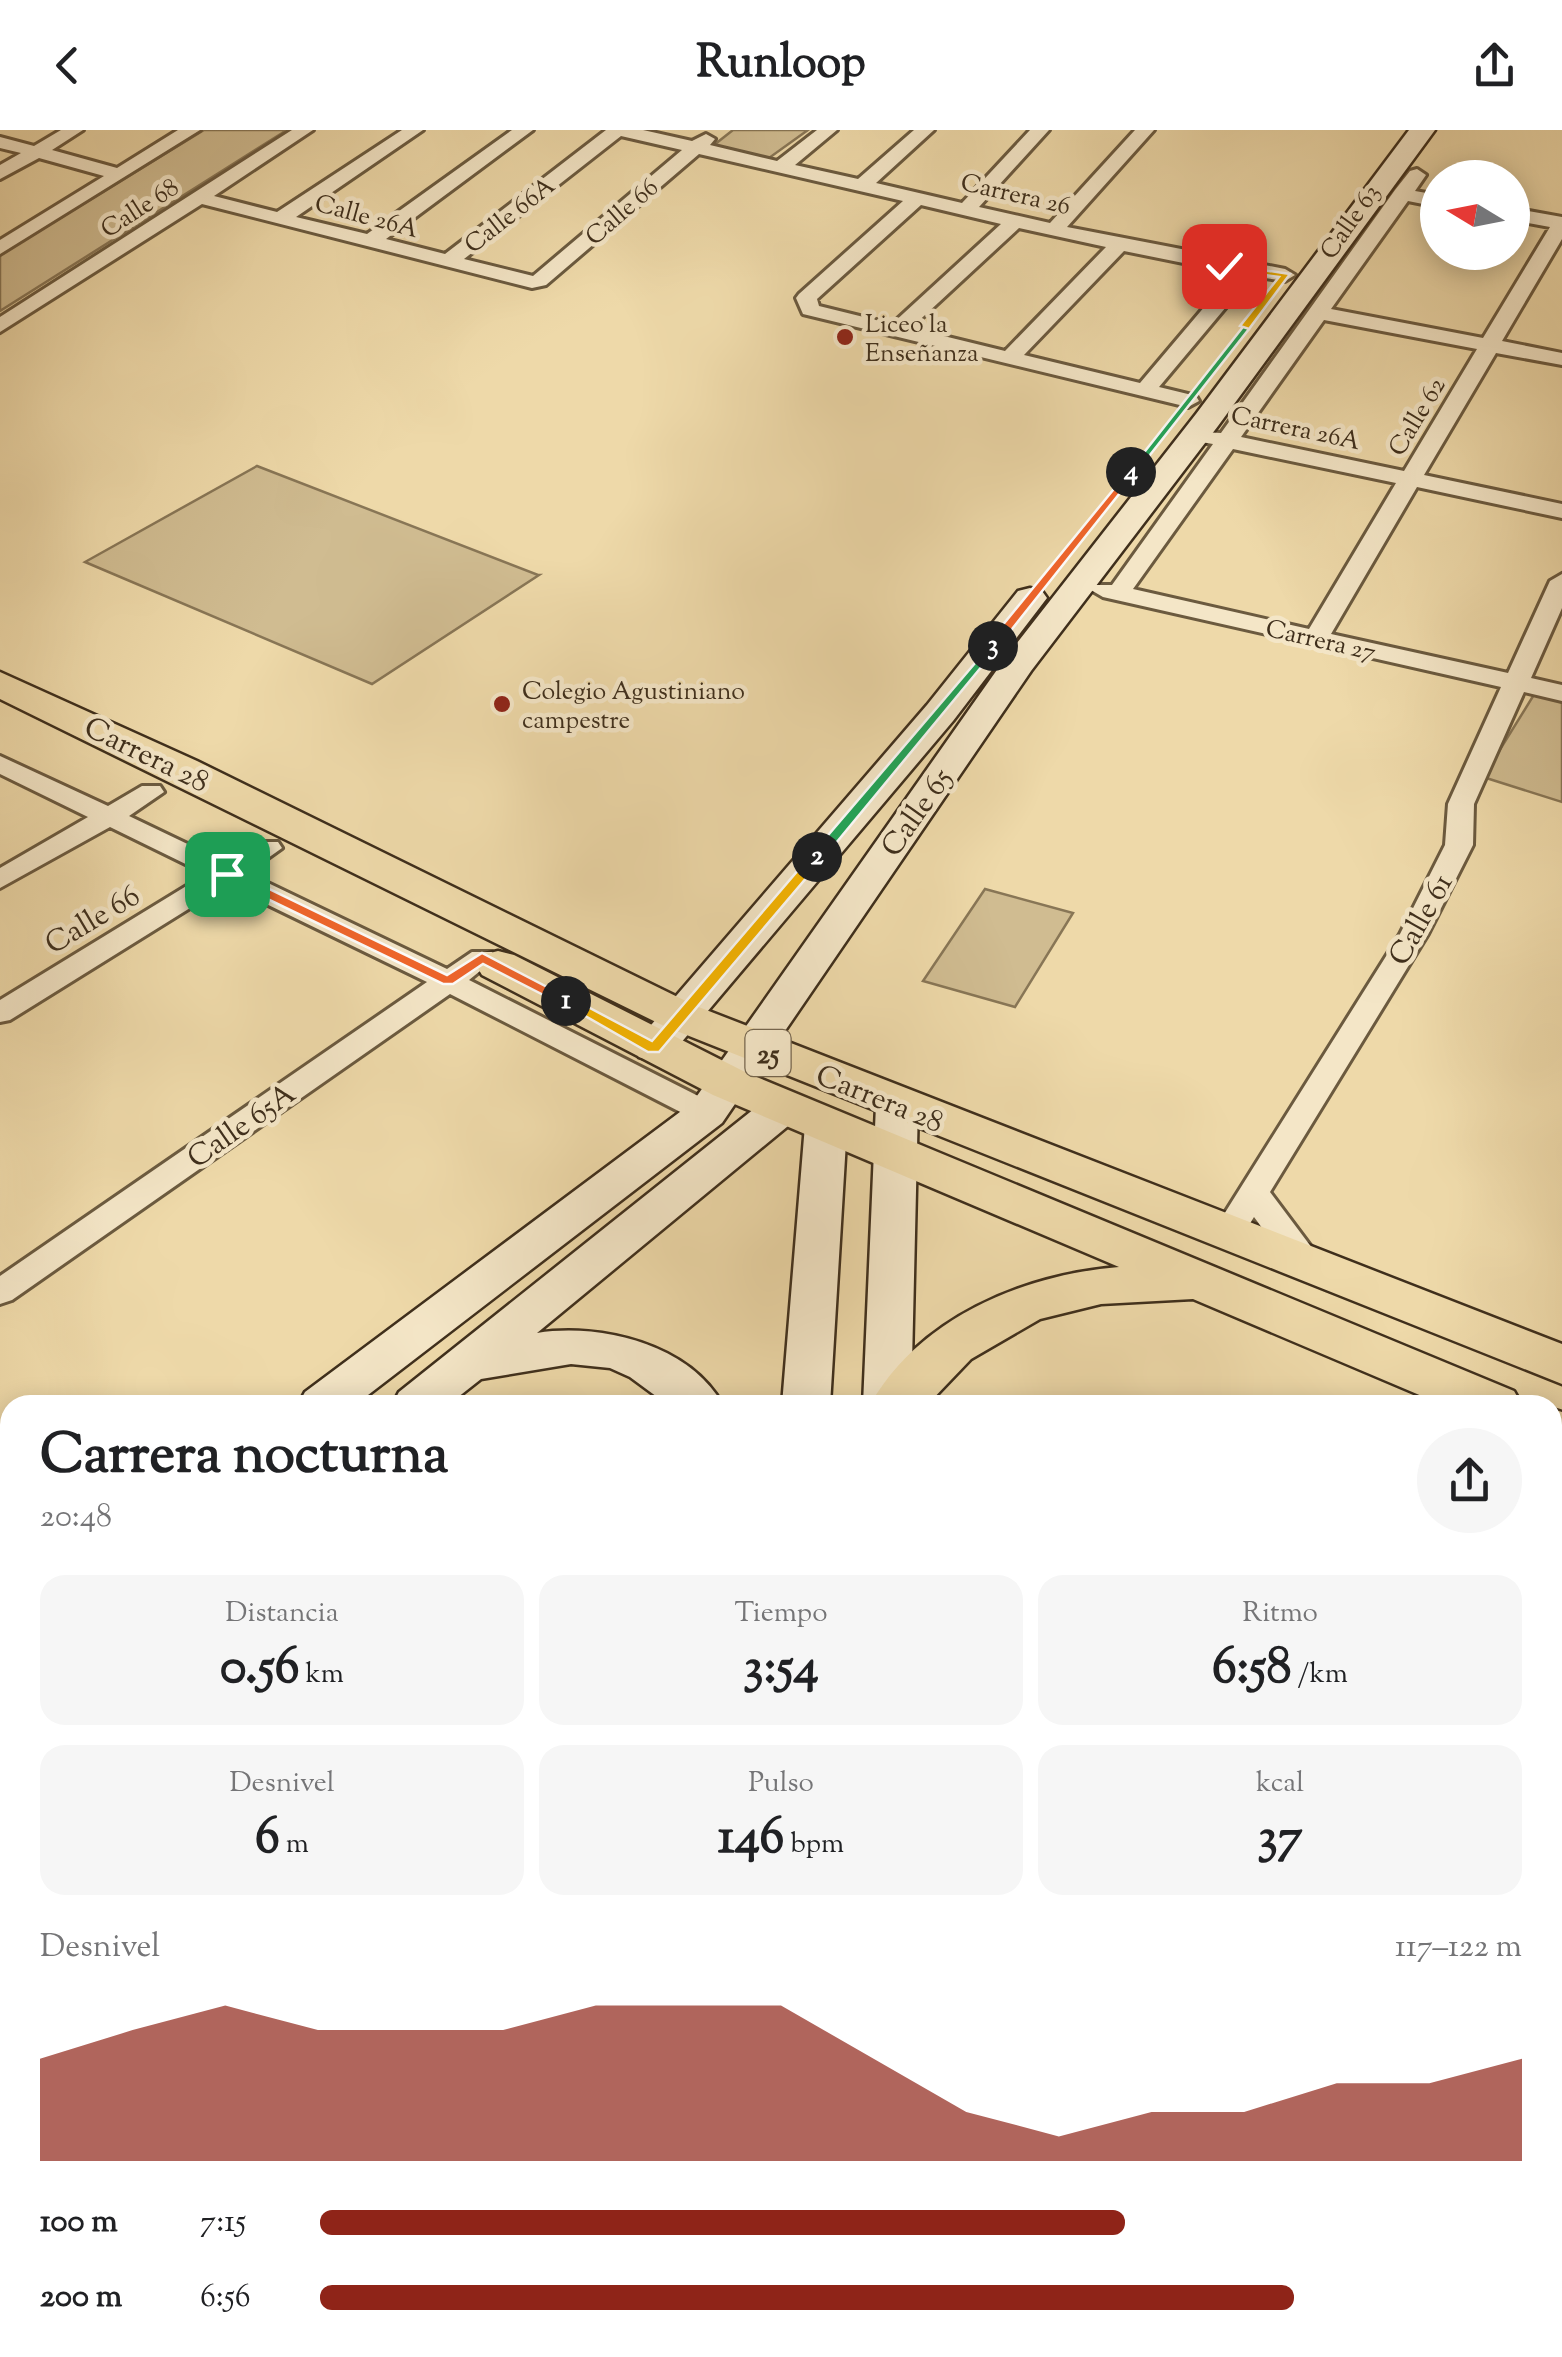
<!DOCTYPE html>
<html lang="es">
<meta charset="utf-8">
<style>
:root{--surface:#fff;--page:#f6f6f6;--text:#202124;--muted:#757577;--accent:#8f2418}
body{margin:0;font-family:"Sorts Mill Goudy",serif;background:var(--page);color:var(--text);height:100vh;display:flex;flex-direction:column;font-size:38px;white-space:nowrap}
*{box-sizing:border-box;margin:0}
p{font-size:32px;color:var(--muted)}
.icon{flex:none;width:55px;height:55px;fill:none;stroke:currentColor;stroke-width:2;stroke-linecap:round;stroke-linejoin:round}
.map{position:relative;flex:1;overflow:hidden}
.side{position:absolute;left:0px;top:1265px;width:1562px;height:962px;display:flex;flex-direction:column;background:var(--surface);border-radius:30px 30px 0 0;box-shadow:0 5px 25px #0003}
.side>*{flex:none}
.needle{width:65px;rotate:280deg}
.controls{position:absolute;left:1420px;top:30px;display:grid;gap:20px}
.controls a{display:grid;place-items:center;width:110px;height:110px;border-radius:50%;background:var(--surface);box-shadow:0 5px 25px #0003;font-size:50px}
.pin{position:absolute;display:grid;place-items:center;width:85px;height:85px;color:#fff;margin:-42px;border-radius:20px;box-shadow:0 5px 15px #0006}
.km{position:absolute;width:50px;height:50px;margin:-25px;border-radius:50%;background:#222;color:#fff;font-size:28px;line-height:50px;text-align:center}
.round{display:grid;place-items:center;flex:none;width:105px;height:105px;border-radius:52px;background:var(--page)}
.summary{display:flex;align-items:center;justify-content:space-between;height:170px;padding:0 40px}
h1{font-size:55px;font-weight:700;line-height:75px}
.stats{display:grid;grid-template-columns:repeat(3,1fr);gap:15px;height:170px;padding:10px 40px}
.stats div{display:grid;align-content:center;border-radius:25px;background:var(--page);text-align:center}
.stats b{font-size:50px;font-weight:700}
.stats small{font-size:28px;font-weight:400}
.stats p{font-size:28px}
.chart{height:280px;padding:20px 40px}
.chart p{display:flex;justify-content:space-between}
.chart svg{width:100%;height:180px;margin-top:10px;fill:var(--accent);opacity:.7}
ul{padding:0 40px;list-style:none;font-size:32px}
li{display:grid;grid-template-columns:160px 120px 1fr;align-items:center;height:75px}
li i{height:25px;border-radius:12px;background:var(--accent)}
header{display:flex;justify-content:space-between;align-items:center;height:130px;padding:0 40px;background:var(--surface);font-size:45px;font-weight:700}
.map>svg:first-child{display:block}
.green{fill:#d0bc91;stroke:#887656;stroke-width:2.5}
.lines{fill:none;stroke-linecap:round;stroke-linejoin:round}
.street-casing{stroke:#6b5a3f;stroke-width:6}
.secondary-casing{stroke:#3f2f1c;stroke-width:5}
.primary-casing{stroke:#3f2f1c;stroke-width:5}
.street{fill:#f4e6c7;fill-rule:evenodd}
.secondary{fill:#f4e6c7;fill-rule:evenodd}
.primary{fill:#eed9a9;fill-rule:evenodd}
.split-1{fill:#f0652b;stroke:#fff;stroke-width:2.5}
.split-2{fill:#f5b400;stroke:#fff;stroke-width:2.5}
.split-3{fill:#22a559;stroke:#fff;stroke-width:2.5}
.split-4{fill:#f0652b;stroke:#fff;stroke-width:2.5}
.split-5{fill:#22a559;stroke:#fff;stroke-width:2.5}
.split-6{fill:#f5b400;stroke:#fff;stroke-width:2.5}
.poi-dot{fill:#8f2418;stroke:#f4e6c7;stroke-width:4}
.labels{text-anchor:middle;stroke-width:9;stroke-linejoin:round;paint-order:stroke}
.far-street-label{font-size:25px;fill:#3f2f1c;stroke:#f4e6c7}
.far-poi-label{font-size:25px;fill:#3f2f1c;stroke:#f4e6c7;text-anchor:start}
.shield{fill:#f4e6c7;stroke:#75664f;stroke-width:2.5}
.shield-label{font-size:28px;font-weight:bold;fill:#3f2f1c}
.street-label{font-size:30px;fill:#3f2f1c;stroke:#f4e6c7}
</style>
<header><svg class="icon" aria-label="back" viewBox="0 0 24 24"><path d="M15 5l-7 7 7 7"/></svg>Runloop<svg class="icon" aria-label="share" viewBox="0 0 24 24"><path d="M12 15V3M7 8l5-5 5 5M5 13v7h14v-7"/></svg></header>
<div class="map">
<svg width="1562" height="2227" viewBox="0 0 1562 2227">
<rect width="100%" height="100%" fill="#eed9a9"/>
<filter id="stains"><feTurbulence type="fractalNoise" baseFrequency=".002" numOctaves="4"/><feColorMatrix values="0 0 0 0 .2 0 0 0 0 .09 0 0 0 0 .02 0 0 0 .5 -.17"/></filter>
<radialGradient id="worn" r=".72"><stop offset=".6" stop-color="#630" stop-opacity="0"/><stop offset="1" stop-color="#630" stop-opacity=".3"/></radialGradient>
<!-- green -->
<path class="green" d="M204 0H287L0 181V125Z
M733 0H808L769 28 714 15Z
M257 336 538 445H539L372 554 85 432Z
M1535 563 1562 569V672L1483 647Z
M985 759 1073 783 1015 877 923 851Z"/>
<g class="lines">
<defs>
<path id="street" d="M61 0H83L52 20 117 38 178 0H200L0 124V110L104 46 39 28 0 49V35L21 23 0 18V7L34 16Z
M292 0H313L214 66 277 82 402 0H423L296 87 367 104 512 0H533L386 109 445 124 606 0H643L692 11 706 4 715 9 710 15 777 31 817 0H837L795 35 858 49 914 0H934L876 53 962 73 1030 0H1049L979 77 1050 93 1135 0H1154L1067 97 1285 139 1295 145 1285 151 1252 146 1159 257 1196 266 1199 271 1188 277 803 184 796 168 799 164 903 71 699 24 546 155 532 158 202 74 0 202V187ZM621 6 682 20 533 146 464 129ZM921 75 1001 94 892 194 819 176 817 169ZM1019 98 1106 117 1005 221 911 198ZM1124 121 1233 143 1140 253 1024 225Z
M1417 39 1426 45 1415 61 1438 65V77L1408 71 1331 179 1483 208 1550 97 1512 90V78L1562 87V109L1502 211 1562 223V235L1496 223 1424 345 1562 374V388L1417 357 1331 504 1508 543 1550 451 1562 444V478L1531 548 1562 555V571L1524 562 1474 674 1473 715 1428 804 1270 1062 1324 1134 1320 1142C1290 1151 1271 1108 1254 1087L1238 1113 1227 1116 1216 1113 1211 1105 1400 804 1445 715 1448 674 1501 557 1103 467 1091 460 1094 455H1112L1213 314 1201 312 1198 307 1201 302 1221 303 1395 60 1410 41ZM1324 190 1477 219 1404 341 1241 307ZM1233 319 1396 353 1309 499 1133 459Z
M0 626 108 676 142 656H160L164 662 129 686 225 732 258 712H278L282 718 247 743 447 839 472 822H492L496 828 469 850 718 976 722 983 718 990H696L450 864 12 1170 0 1174V1146L427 852 227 755 10 890 0 892V870L206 744 110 697 0 758V738L88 687 0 644Z"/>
<path id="secondary" d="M1409 0H1435L1218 296 1031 541 722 993 355 1275H298L305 1262 692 973 1006 527 1196 284Z
M1030 458 1042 461 1047 468 953 591 669 927 654 931 639 927 633 918 639 909 927 575 1018 461Z
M897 961 912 965 918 975 911 1275H863L876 975 882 965Z
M784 963 799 967 805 977 799 987 537 1203C601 1193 689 1214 723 1275H668L630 1247 610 1238 571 1234 481 1249 448 1275H392L399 1262 769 967Z
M826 981 841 985 847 995 830 1275H782L805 995 811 985Z
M10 1492V1539L0 1542V1495Z
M10 1579V1629L0 1632V1582Z
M715 2218H779V2227H715Z
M822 2218H886V2227H822Z"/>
<path id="primary" d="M0 542 197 631 696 876 1562 1214V1254L664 896 0 569Z
M498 821 514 825 747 943 1514 1261 1522 1275H1443L1193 1169 1101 1174 1040 1189 971 1229 927 1275H870C919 1188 1022 1145 1119 1137L713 965 482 845 476 835 482 825Z
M1552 1279 1562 1282V1322L1552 1319Z"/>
</defs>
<!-- street casing -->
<use href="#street" class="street-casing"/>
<!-- secondary casing -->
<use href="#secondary" class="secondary-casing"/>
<!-- primary casing -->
<use href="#primary" class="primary-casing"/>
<!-- street -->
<use href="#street" class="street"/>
<!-- secondary -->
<use href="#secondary" class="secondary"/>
<!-- primary -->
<use href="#primary" class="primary"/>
</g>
<!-- split-1 -->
<path class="split-1" d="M222 741H232L447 845 482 823 574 871 561 874 483 834 453 854H443L222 747Z"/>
<!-- split-2 -->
<path class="split-2" d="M812 724 824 727 659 922H648L559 871 571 868 652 911Z"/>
<!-- split-3 -->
<path class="split-3" d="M993 512 997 518 822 730H812V724Z"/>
<!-- split-4 -->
<path class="split-4" d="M1131 338 1135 344 997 518H988V513Z"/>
<!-- split-5 -->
<path class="split-5" d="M1246 193 1249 199 1135 344H1127Z"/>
<!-- split-6 -->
<path class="split-6" d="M1221 134 1290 144 1249 199 1240 196 1279 147 1224 139Z"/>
<!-- markers -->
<g class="poi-dot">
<circle cx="845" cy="207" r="10"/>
<circle cx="502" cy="574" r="10"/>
</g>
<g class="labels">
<!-- far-street labels -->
<g class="far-street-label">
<text transform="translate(1016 63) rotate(13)" y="9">Carrera 26</text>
<text transform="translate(139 77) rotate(-33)" y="9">Calle 68</text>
<text transform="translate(621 81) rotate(-41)" y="9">Calle 66</text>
<text transform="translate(509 84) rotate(-38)" y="9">Calle 66A</text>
<text transform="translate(367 85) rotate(15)" y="9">Calle 26A</text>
<text transform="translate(1349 91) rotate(-55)" y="9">Calle 63</text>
<text transform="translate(1416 286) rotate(-59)" y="9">Calle 62</text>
<text transform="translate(1296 297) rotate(12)" y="9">Carrera 26A</text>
<text transform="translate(1321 509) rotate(13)" y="9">Carrera 27</text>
</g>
<!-- far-poi labels -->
<g class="far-poi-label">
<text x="865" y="202">Liceo la<tspan x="865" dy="29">Enseñanza</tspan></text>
<text x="522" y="569">Colegio Agustiniano<tspan x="522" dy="29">campestre</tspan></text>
</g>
<!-- shield labels -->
<rect class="shield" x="745.5" y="900" width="45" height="46" rx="8"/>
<g class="shield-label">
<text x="768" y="933">25</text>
</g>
<!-- street labels -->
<g class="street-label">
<text transform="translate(147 624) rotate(26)" y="10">Carrera 28</text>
<text transform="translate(916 682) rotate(-55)" y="10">Calle 65</text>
<text transform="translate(92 789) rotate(-31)" y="10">Calle 66</text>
<text transform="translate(1420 789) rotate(-61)" y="10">Calle 61</text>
<text transform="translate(880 968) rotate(22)" y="10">Carrera 28</text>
<text transform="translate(241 995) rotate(-35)" y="10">Calle 65A</text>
</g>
</g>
<rect width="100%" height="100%" filter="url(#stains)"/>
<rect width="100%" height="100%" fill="url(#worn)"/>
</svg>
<div class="controls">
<a><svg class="needle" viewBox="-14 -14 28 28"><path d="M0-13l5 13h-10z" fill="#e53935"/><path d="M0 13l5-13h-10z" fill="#757577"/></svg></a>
</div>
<div class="pin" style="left:227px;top:744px;background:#1e9e55"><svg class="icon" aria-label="arrive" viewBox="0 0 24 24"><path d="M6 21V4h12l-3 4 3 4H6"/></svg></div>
<div class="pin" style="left:1224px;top:136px;background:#d93025"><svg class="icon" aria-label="check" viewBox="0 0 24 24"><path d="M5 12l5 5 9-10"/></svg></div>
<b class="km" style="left:566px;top:871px">1</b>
<b class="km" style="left:817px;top:727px">2</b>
<b class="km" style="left:993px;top:516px">3</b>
<b class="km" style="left:1131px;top:342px">4</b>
<section class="side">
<div class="summary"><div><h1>Carrera nocturna</h1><p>20:48</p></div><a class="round"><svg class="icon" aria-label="share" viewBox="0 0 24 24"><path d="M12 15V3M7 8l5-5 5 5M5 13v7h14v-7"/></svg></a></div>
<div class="stats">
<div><p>Distancia</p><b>0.56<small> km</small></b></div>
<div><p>Tiempo</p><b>3:54</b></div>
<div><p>Ritmo</p><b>6:58<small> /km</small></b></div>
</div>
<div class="stats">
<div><p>Desnivel</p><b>6<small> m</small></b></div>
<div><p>Pulso</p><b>146<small> bpm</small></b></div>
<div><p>kcal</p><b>37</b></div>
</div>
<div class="chart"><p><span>Desnivel</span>117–122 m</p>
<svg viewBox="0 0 160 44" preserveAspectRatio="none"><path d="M0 44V19L10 12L20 6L30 12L40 12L50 12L60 6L70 6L80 6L90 19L100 32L110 38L120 32L130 32L140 25L150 25L160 19V44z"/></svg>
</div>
<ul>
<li><b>100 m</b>7:15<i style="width:67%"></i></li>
<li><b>200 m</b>6:56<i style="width:81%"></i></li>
</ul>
</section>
</div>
